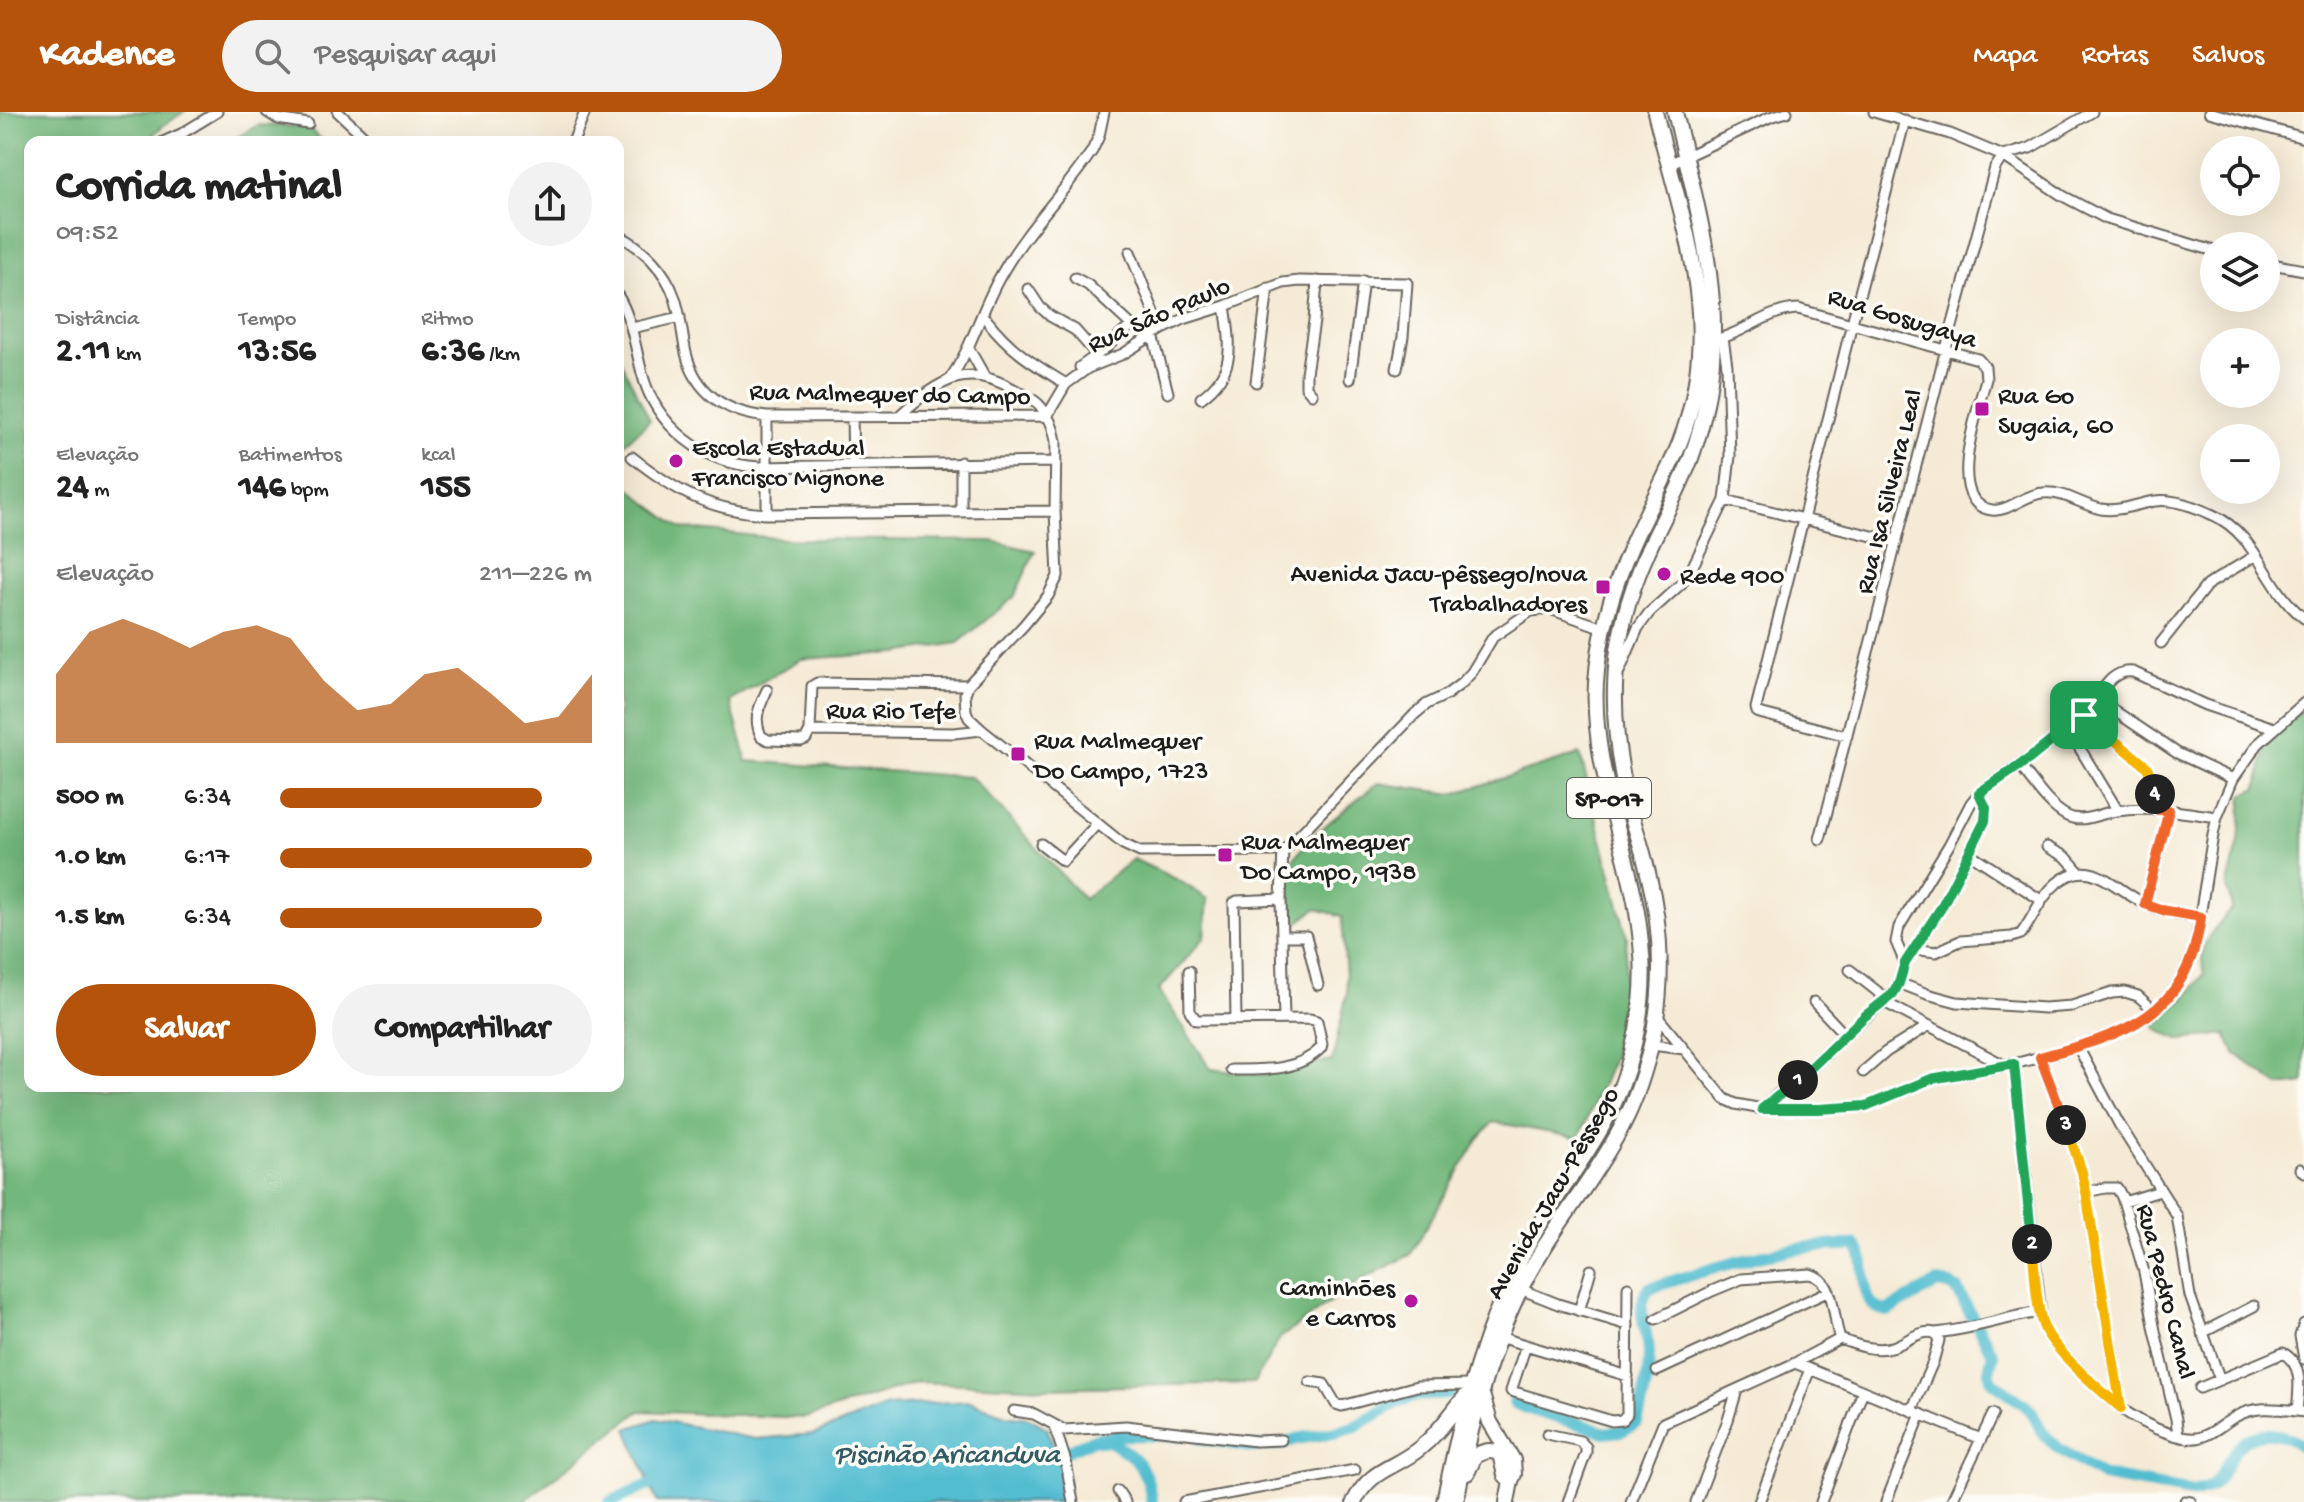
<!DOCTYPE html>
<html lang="pt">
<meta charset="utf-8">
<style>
:root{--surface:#fff;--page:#f2f2f2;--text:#222;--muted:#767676;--accent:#b45309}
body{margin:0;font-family:"Gochi Hand",sans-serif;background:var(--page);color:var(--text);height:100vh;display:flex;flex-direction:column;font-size:30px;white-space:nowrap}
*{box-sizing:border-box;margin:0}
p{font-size:26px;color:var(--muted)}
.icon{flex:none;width:44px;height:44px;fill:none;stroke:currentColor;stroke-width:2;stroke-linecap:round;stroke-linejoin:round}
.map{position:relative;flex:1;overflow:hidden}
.panel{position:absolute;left:24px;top:24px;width:600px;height:956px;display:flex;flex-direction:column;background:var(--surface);border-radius:16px;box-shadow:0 8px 32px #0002}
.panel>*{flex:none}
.tools{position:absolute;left:2200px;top:24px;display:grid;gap:16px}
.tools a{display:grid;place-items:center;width:80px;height:80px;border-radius:50%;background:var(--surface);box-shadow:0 8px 32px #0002;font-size:40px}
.pin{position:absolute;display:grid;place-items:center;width:68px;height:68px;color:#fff;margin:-34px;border-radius:16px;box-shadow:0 4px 12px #0006}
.km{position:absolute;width:40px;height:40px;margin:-20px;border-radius:50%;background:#222;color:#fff;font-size:22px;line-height:40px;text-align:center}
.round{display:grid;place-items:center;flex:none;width:84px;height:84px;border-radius:42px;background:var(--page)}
.headline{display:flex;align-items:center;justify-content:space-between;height:136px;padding:0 32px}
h1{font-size:44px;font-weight:800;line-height:60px}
.metrics{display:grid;grid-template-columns:repeat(3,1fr);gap:12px;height:136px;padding:8px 32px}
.metrics div{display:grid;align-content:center}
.metrics b{font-size:34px;font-weight:800}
.metrics small{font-size:22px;font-weight:400}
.metrics p{font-size:22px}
.chart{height:224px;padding:16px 32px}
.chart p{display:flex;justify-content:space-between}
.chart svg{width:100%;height:144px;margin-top:8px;fill:var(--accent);opacity:.7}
.cta{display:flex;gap:16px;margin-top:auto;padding:16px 32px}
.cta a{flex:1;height:92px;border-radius:48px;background:var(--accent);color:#fff;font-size:32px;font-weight:800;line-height:92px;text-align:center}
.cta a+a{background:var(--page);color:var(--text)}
ul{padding:0 32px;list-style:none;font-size:26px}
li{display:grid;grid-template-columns:128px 96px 1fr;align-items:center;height:60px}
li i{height:20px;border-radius:10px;background:var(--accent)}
header{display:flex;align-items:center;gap:48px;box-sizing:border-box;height:112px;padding:0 40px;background:var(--accent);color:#fff}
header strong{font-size:38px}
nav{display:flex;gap:44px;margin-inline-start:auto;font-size:28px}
.search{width:560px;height:72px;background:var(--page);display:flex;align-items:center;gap:20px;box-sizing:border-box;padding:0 28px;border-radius:44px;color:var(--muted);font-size:30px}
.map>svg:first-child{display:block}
.forest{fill:#72b77b;stroke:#476a4c;stroke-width:2}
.water{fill:#53bdd0;stroke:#386c76;stroke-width:2}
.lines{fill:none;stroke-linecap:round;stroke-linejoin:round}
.river{stroke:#53bdd0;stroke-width:12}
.minor-casing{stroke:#68645d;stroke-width:13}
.highway-casing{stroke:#68645d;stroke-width:18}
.minor{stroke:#fff;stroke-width:9}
.highway{stroke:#fff;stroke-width:14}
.split-1-casing{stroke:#fff;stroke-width:16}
.split-2-casing{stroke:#fff;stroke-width:16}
.split-3-casing{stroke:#fff;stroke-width:16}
.split-4-casing{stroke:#fff;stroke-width:16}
.split-5-casing{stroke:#fff;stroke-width:16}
.split-1{stroke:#22a559;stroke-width:10}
.split-2{stroke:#22a559;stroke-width:10}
.split-3{stroke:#f5b400;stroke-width:10}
.split-4{stroke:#f0652b;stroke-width:10}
.split-5{stroke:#f5b400;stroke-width:10}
.poi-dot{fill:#b5179e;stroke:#fdfcf7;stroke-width:3}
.labels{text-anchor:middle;stroke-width:7;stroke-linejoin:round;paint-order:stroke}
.shield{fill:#fdfcf7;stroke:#605f5e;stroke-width:2}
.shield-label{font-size:24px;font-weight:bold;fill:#1c1c1c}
.street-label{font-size:26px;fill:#1c1c1c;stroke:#fdfcf7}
.poi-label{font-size:26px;fill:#1c1c1c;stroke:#fdfcf7;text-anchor:start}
.water-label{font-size:28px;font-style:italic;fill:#325c64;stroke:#fdfcf7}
</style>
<header>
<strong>Kadence</strong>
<div class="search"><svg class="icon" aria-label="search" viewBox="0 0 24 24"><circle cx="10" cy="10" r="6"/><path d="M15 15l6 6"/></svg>Pesquisar aqui</div>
<nav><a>Mapa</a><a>Rotas</a><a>Salvos</a></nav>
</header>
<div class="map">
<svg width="2304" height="1390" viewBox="0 0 2304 1390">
<rect width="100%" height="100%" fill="#fdfcf7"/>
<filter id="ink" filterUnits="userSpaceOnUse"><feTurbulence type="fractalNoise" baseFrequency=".0125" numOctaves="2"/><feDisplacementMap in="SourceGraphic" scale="16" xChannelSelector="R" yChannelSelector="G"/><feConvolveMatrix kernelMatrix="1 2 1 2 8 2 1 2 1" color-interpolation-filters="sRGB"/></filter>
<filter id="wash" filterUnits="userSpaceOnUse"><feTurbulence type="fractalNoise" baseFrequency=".006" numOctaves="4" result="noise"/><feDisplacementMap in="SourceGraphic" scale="32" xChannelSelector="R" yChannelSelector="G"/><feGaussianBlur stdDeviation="1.8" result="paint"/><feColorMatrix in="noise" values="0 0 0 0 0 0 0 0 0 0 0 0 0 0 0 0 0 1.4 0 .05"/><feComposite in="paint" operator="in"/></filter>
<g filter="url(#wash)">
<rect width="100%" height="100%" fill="#f5ead5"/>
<!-- forest -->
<path class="forest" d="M0 0H184L164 13 145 30H30V974H618V364L643 388 681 416 784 427 992 429 1035 439 1014 485 958 531 897 541 801 547 730 589 747 649 971 665 1084 787 1133 747 1178 768 1208 787 1205 825 1159 878 1211 957 1261 963 1293 954 1332 949 1347 881 1342 804 1316 797 1290 816 1289 753 1312 724 1378 671 1453 682 1580 642 1627 825 1621 927 1579 1026 1493 1010 1478 1027 1410 1143 1363 1167 1280 1226 1254 1271 1045 1276 918 1270 805 1306 640 1299 523 1390H0Z
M258 13 307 15 325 30H229Z
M618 244 650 308 618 338Z
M2304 597V971L2279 974 2235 941 2226 922 2181 928 2157 918 2153 909 2183 889 2204 862C2196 831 2214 818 2232 797L2227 775 2239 730 2243 683 2258 676 2266 630Z"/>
<!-- water -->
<path class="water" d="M970 1289 1005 1303 1029 1306 1047 1316 1061 1355V1390H657L627 1317 656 1307 755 1327 814 1322 887 1294Z"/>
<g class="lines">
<!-- river -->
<path class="river" d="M1514 1291 1534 1299 1593 1316 1604 1321 1622 1319 1637 1310C1643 1289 1649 1264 1649 1242 1649 1218 1633 1198 1649 1176 1716 1156 1784 1131 1855 1133 1873 1150 1852 1194 1887 1199L1937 1171 1950 1173 1957 1178 1993 1242 1989 1259 1992 1269 2026 1294 2032 1300 2042 1320 2058 1336 2102 1364 2193 1380C2202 1378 2210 1376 2216 1369 2224 1360 2228 1347 2236 1337 2254 1315 2284 1319 2304 1336
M1198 1326 1252 1335 1284 1332 1296 1327 1338 1320 1356 1314 1396 1291 1413 1284 1448 1282
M1100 1329C1108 1328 1112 1330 1119 1335 1140 1348 1149 1364 1152 1390
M1043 1349 1095 1327 1120 1323 1180 1324
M610 1390 663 1367"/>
</g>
</g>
<g filter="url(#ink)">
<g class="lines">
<defs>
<path id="minor" d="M267 0 278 7 308 12
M338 0 370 30
M1874 0 1950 22 2003 44 2063 84 2107 107 2214 139
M2209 0 2304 26
M163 30 181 22 217 0
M573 30 585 0
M1669 52 1770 5 1787 0
M618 123C644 136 666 159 675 186 681 204 682 223 686 241 696 282 727 301 767 305L1047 304
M1130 140 1161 218
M2266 151 2304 158
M1075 166 1088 173 1130 212V215L1097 243
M1028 177 1040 195 1050 204 1075 218 1097 243 1080 255
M618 184C632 207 635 235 642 261 656 315 704 352 759 355L1056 350
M986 207C1011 239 1032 251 1066 272
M632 216 680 205
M1153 223 1168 281
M1714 228C1744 222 1767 198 1798 197L1978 247 1985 255 1986 267C1979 295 1943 392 1992 398 2009 400 2025 382 2043 381 2065 379 2081 393 2101 397 2120 400 2136 392 2155 389 2174 386 2196 395 2213 403 2258 423 2266 477 2304 506
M968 235 985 265
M1350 267 1363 169
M949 268C972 237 981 197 1001 163 1026 118 1064 81 1092 39L1099 24 1104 0
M1256 270 1268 176
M1312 282 1306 275V261L1314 209 1317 169
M1201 286C1236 261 1231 233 1225 194
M899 304C914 290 935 272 956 266 980 260 1000 269 1021 281 1028 285 1036 288 1041 295 1049 304 1054 317 1056 329L1055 399 1058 464 1048 484 1024 513 968 573 965 582 966 599 969 606 982 618 1123 732 1140 740 1275 739 1286 737 1415 602 1427 592 1446 583 1462 571 1472 560 1493 525 1531 499 1550 497 1603 516
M1047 304 1066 272 1088 256 1123 242 1161 218 1184 207 1225 194 1283 171 1299 169 1407 171 1403 225 1397 257
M852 305 853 353
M632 345C675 379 710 399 767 402L1055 399
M961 350V399
M1725 388 1897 430
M767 402V305
M2161 531 2207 473 2256 443
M1620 558 1638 516 1649 501 1681 472 1691 458 1725 388 1730 344 1727 254 1723 226
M968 573 817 571 812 574 810 619 954 621 982 618
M767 578C759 596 753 606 761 624L768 628 801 629 806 627 810 619
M2097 587 2177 641 2233 667
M2084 603 2146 654 2150 661 2158 698
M2068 617 2118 699
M1847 624 1763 602 1757 600 1756 596 1852 211 1905 8
M2020 654C2034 671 2048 694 2067 704 2083 712 2100 701 2116 699 2149 694 2184 700 2217 705
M1979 681C2014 654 2054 634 2084 603 2099 588 2108 556 2133 560L2205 593 2274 616
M1820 727 1946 237 1995 56 2003 44 2030 36 2092 0
M1041 732 1063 749 1097 712
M2047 735 2066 745 2078 759
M1283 738 1281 787 1284 907
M1969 741 2041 788
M2145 792 2169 698
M1282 824H1306L1318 873
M1913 837 1936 840 1960 829 2012 825 2021 822C2034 805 2040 785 2057 771 2092 742 2115 779 2146 792 2163 800 2182 802 2201 805
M1850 858 1887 887
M1189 859 1190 899 1196 908 1310 907 1317 909 1322 932 1321 936C1298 960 1261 958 1231 958
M1899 871 1927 882 1957 890 2044 896 2072 894 2112 881 2125 880 2138 884 2155 899
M1814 890 1845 923
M1884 890 2006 954
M1657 904 1725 987 1736 992 1762 997H1819L1866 994 1931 967 2014 952 2078 935 2122 918 2147 905 2161 894 2182 865 2195 835 2213 723 2217 705 2233 667 2258 632 2304 591
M1236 908 1234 791 1237 789 1281 787
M1651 933 1684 937
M2078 935 2119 1012 2177 1104 2190 1184 2220 1268
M2040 945 2070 1023 2082 1060 2121 1296
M2014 952 2041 1204 2046 1221 2052 1229C2088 1266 2120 1307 2171 1322 2180 1325 2192 1328 2201 1325 2212 1322 2223 1312 2233 1306 2255 1292 2279 1297 2304 1300
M1863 960 1886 940 1928 914
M1762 997 1778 982 1804 964 1845 923 1893 882 1899 871 1905 851 1941 796 1985 709 1986 696 1979 681 1971 691 1949 733 1899 815 1896 830 1905 851
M2300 1057 2304 1060
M2086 1080 2105 1076H2117L2122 1085 2144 1160 2155 1219 2176 1307 2178 1324
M2124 1090 2160 1079
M1520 1177 1558 1192 1628 1213
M1579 1199 1591 1158
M1656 1207 1712 1179 1741 1167 1810 1162C1837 1169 1832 1206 1840 1227
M2304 1212 2300 1224 2304 1247
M1935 1221C1971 1218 2005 1205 2040 1200
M2202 1221 2254 1194
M1499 1225 1628 1264
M1840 1227C1856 1233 1874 1240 1892 1235 1906 1231 1919 1217 1935 1221L1939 1228 1933 1250 1912 1298
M1526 1233 1511 1279 1612 1309 1622 1308 1627 1302V1292L1628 1175
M1795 1251 1981 1327
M1657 1259 1829 1179
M1310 1270 1324 1272 1336 1292 1342 1294 1417 1274 1470 1273
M2200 1276 2283 1241C2304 1253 2299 1277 2297 1299
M1014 1299 1034 1302 1064 1318 1126 1314 1256 1329 1281 1328
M1054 1313 1066 1350 1073 1390
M1547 1322 1580 1329 1586 1335V1341L1568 1390
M1118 1379 1125 1390
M2185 1389 2191 1390
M1184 1390 1355 1358
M1631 1390 1663 1311 1795 1251 1840 1227
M1696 1390 1728 1308 1737 1278
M1759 1390 1810 1257
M1821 1390 1863 1279
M1886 1390 1921 1302
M1951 1390 1993 1302"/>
<path id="highway" d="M1481 1279 1490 1310 1513 1348 1514 1362 1511 1369 1507 1390
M1467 1361 1475 1344C1484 1339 1490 1337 1500 1342L1505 1363 1511 1369
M1354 1390C1371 1356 1393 1358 1420 1336 1438 1322 1450 1303 1465 1285
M1444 1390C1463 1295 1486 1205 1535 1120 1572 1057 1614 1014 1632 940 1641 905 1645 866 1641 831 1633 742 1591 661 1596 571 1599 521 1613 475 1633 430 1648 396 1667 364 1680 330 1725 212 1683 114 1655 0
M1456 1390C1472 1305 1492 1222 1537 1147 1563 1103 1596 1063 1620 1018 1633 995 1642 968 1649 942 1664 883 1663 820 1648 761 1643 737 1634 714 1628 690 1619 652 1614 613 1615 574 1616 527 1629 481 1648 439 1662 408 1679 378 1691 346 1736 223 1703 121 1675 0"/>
</defs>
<!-- minor casing -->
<use href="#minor" class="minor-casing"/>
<!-- highway casing -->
<use href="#highway" class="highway-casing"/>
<!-- minor -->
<use href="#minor" class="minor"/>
<!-- highway -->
<use href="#highway" class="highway"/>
</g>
</g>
<g class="lines" filter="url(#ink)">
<defs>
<path id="split-1" d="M1798 968 1865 904 1893 882 1899 871 1905 851 1941 796 1985 709 1986 696 1979 681 2029 647 2084 603"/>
<path id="split-2" d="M1798 968 1762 997H1819L1866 994 1931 967 2014 952 2032 1132"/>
<path id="split-3" d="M2032 1132C2035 1155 2035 1192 2043 1213 2051 1236 2102 1280 2121 1296L2086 1080 2082 1060 2066 1013"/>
<path id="split-4" d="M2066 1013 2040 945C2125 922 2187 905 2201 805L2166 799 2145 792 2169 698H2158L2155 682"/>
<path id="split-5" d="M2084 603 2146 654 2150 661 2155 682"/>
</defs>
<!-- split-1 casing -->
<use href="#split-1" class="split-1-casing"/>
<!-- split-2 casing -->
<use href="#split-2" class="split-2-casing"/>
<!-- split-3 casing -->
<use href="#split-3" class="split-3-casing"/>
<!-- split-4 casing -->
<use href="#split-4" class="split-4-casing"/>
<!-- split-5 casing -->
<use href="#split-5" class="split-5-casing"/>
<!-- split-1 -->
<use href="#split-1" class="split-1"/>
<!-- split-2 -->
<use href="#split-2" class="split-2"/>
<!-- split-3 -->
<use href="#split-3" class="split-3"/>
<!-- split-4 -->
<use href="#split-4" class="split-4"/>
<!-- split-5 -->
<use href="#split-5" class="split-5"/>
</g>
<!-- markers -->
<g class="poi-dot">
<rect x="1974" y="289" width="16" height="16" rx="4"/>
<circle cx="676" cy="349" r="8"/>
<circle cx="1664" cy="462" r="8"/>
<rect x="1595" y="467" width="16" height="16" rx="4"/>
<rect x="1010" y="634" width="16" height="16" rx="4"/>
<rect x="1217" y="735" width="16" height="16" rx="4"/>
<circle cx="1411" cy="1189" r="8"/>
</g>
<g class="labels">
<!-- shield labels -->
<rect class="shield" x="1567" y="666" width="84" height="40" rx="6"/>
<g class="shield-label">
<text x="1609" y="694">SP-017</text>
</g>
<!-- street labels -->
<g class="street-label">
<text transform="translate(1158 201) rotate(-24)" y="9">Rua São Paulo</text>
<text transform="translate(1903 204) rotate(17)" y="9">Rua Gosugaya</text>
<text transform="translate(890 280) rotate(1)" y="9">Rua Malmequer do Campo</text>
<text transform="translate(1887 379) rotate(-76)" y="9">Rua Isa Silveira Leal</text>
<text x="891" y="606">Rua Rio Tefe</text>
<text transform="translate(1551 1080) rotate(-60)" y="9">Avenida Jacu-Pêssego</text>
<text transform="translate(2168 1179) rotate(76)" y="9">Rua Pedro Canal</text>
</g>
<!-- poi labels -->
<g class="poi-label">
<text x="1998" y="291">Rua Go<tspan x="1998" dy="30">Sugaia, 60</tspan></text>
<text x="692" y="343">Escola Estadual<tspan x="692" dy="30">Francisco Mignone</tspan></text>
<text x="1587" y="469" text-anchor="end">Avenida Jacu-pêssego/nova<tspan x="1587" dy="30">Trabalhadores</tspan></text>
<text x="1680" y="471">Rede 900</text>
<text x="1034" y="636">Rua Malmequer<tspan x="1034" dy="30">Do Campo, 1723</tspan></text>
<text x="1241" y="737">Rua Malmequer<tspan x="1241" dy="30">Do Campo, 1938</tspan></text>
<text x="1395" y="1183" text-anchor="end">Caminhões<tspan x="1395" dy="30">e Carros</tspan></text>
</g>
<!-- water labels -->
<g class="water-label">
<text x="947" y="1350">Piscinão Aricanduva</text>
</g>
</g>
</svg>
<div class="tools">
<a><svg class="icon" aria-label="locate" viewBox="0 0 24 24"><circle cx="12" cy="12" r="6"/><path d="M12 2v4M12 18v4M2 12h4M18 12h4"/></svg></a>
<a><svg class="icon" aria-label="layers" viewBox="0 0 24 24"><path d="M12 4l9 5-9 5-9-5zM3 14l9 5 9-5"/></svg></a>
<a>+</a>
<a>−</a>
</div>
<div class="pin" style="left:2084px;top:603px;background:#1e9e55"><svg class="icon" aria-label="arrive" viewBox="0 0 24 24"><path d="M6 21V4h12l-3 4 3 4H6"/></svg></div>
<b class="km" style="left:1798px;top:968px">1</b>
<b class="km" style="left:2032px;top:1132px">2</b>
<b class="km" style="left:2066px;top:1013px">3</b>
<b class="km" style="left:2155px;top:682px">4</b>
<section class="panel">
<div class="headline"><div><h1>Corrida matinal</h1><p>09:52</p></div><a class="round"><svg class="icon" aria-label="share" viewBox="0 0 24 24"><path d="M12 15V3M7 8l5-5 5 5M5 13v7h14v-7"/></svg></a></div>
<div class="metrics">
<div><p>Distância</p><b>2.11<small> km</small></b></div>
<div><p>Tempo</p><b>13:56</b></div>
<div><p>Ritmo</p><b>6:36<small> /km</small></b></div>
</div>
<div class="metrics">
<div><p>Elevação</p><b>24<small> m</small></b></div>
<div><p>Batimentos</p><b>146<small> bpm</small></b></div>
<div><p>kcal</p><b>155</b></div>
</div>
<div class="chart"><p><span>Elevação</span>211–226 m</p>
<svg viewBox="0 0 160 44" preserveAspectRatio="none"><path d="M0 44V23L10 10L20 6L30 10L40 15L50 10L60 8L70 12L80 25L90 34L100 32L110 23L120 21L130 29L140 38L150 36L160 23V44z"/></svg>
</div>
<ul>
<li><b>500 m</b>6:34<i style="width:84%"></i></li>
<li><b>1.0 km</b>6:17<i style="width:100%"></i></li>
<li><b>1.5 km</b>6:34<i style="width:84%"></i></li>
</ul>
<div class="cta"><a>Salvar</a><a>Compartilhar</a></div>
</section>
</div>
